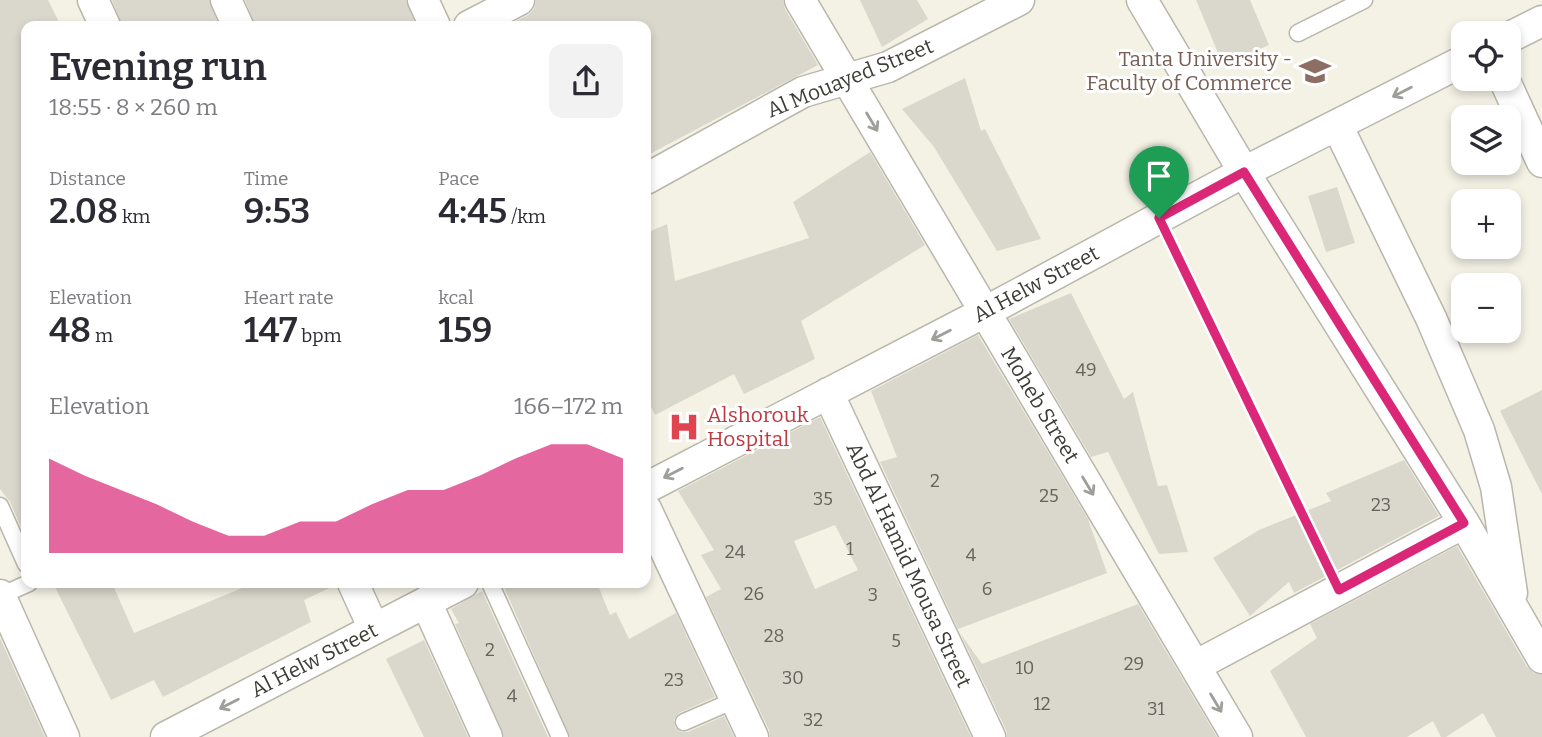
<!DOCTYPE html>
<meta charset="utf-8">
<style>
:root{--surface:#fff;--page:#f2f2f3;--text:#2b2b33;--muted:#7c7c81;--accent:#db2777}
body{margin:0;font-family:Bitter,serif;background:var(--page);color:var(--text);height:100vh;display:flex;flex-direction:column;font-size:26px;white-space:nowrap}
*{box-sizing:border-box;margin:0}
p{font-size:23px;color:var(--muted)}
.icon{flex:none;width:38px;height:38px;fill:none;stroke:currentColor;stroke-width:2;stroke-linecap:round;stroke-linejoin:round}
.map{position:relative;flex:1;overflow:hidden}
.details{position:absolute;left:21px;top:21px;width:630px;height:567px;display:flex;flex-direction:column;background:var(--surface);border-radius:14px;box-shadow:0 4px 10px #0003}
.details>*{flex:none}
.buttons{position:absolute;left:1451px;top:21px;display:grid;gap:14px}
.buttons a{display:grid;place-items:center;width:70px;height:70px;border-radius:14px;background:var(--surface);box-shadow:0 4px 10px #0003;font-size:35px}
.pin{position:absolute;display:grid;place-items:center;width:60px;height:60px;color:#fff;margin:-72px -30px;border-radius:50% 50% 50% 0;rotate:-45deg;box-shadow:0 0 7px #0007}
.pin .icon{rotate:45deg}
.round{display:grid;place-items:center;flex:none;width:74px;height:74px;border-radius:14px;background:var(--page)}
.head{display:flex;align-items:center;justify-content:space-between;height:119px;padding:0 28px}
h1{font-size:38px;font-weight:600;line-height:52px}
.stats{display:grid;grid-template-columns:repeat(3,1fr);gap:10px;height:119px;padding:7px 28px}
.stats div{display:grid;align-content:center}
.stats b{font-size:35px;font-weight:600}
.stats small{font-size:19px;font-weight:400}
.stats p{font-size:19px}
.chart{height:196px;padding:14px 28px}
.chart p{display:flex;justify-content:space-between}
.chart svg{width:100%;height:126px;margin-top:7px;fill:var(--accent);opacity:.7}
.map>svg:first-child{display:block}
.building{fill:#dad8cc;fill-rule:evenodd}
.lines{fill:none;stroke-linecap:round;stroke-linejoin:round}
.lane-casing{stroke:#b9b7ab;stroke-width:19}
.street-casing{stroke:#b9b7ab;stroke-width:33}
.path{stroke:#b7b6ab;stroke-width:4.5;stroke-dasharray:5 3.5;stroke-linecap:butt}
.lane{stroke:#fff;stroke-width:16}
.street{stroke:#fff;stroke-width:30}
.oneway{stroke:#9e9e9b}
.route-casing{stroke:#fff;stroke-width:14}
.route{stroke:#db2777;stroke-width:9}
.labels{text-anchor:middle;stroke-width:6;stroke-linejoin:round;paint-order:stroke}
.number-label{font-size:18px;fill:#64635c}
.education-label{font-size:21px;fill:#785e54;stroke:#fff;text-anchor:end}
.street-label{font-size:21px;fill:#3d3c37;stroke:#fff}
.health-label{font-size:21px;fill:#be3a42;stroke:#fff;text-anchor:start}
</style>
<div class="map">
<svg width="1542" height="737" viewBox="0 0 1542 737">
<rect width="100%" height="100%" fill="#f4f2e5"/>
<!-- building -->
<path class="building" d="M0 0H48L61 26H26V539L10 502 0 489Z
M112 0H209L219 26H122Z
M245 0H406L416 26H255Z
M536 0H783L785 9 818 65 646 156V26H506L528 15 534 9Z
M860 0H917L928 19 882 47Z
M1196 0H1250L1269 45 1223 65Z
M965 78 981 131 985 129 1041 239 997 251 934 147 902 109Z
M870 152 925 245 801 321 815 359 744 394 734 374 655 415 646 397V233L667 224 675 281 809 238 793 202Z
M1337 187 1355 243 1326 252 1308 196Z
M1071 293 1124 399 1133 392 1158 486 1167 485 1188 552 1159 554 1108 452 1091 457 1009 319Z
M978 335 1088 519 1107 573 958 629 880 462 897 457 871 391Z
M1542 390V494L1500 411Z
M820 417 971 737H770L769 730 706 597 721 589 701 555 714 550 678 491ZM835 525 858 570 815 589 794 541Z
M1404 460 1439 516 1294 593 1289 582 1250 616 1213 558 1259 530 1331 501 1326 493Z
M1457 546 1527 667 1534 673 1542 675V737H1496L1483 713 1446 737H1441L1433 721 1407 737H1306L1270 671 1317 638 1310 624Z
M53 583H112L134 633 254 583H336V585L304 600 311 622 163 697 154 680 111 700Z
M502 583H597L610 615 616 612 629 639 676 613 715 697 679 713 674 720 675 727 682 732H688L724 716 734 737H570Z
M482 591 548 737H504L455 624 459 623 451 609Z
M1138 604 1217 737H1007L1006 730 960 633 982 664Z
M0 638 45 737H0Z
M424 640 468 737H424L386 659Z"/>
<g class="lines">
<defs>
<path id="lane" d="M1298 33 1364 0
M0 506 26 564
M490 583 560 737
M0 596 29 583
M684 722 735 700"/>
<path id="street" d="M93 0 105 26
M226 0 238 26
M423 0 435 26
M800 0 1237 737
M1142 0 1244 172 1464 523 1542 658
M469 26 519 0
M1508 38 1542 21
M1504 79 1542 162
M1337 125 1431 318 1479 430 1496 487 1512 593
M646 179 803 92 888 67 1019 0
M828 393 990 737
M646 488 985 312 1244 172 1463 61
M646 509 753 737
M353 583 374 629
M0 595 64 737
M426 602 487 737
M1195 666 1464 523
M166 737 463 583"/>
</defs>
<!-- lane casing -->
<use href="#lane" class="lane-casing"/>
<!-- street casing -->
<use href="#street" class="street-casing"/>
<!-- path -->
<path class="path" d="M1172 244 1326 564"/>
<!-- lane -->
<use href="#lane" class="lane"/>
<!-- street -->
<use href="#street" class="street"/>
</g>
<!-- one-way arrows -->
<defs><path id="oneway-shaft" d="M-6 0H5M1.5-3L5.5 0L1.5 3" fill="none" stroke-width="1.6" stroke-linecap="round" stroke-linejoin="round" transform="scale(1.75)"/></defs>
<g class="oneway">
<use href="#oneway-shaft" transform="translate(1402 92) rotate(153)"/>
<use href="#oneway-shaft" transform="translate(872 122) rotate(59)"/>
<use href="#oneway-shaft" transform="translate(941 335) rotate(153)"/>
<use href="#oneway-shaft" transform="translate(673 473) rotate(153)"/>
<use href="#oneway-shaft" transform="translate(1088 486) rotate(59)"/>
<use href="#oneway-shaft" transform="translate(1216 703) rotate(59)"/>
<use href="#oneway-shaft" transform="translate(229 704) rotate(153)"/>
</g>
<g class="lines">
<defs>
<path id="route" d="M1244 172 1464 523 1339 590 1159 218Z"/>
</defs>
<!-- route casing -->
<use href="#route" class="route-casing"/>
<!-- route -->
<use href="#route" class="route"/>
</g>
<!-- icons -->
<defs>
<symbol id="university-bare" viewBox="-9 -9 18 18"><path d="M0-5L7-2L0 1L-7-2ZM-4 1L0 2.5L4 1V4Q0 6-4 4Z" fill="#8d6e63" stroke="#fff" stroke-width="2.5" paint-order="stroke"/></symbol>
<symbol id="hospital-bare" viewBox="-9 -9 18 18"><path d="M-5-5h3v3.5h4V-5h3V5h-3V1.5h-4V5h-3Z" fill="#e0444e" stroke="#fff" stroke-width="2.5" paint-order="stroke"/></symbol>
</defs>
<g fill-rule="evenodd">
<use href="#university-bare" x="1293" y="49" width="44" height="44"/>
<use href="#hospital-bare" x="662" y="405" width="44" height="44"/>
</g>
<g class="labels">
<!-- number labels -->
<g class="number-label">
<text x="1086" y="376">49</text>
<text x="935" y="487">2</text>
<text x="1049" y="502">25</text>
<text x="823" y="505">35</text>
<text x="1381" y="511">23</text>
<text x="850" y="555">1</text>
<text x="735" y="558">24</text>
<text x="971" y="561">4</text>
<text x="987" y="595">6</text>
<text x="754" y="600">26</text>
<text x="873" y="601">3</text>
<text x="774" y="642">28</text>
<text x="896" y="647">5</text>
<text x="490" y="656">2</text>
<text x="1134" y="670">29</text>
<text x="1025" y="674">10</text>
<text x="793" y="684">30</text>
<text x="674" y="686">23</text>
<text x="512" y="702">4</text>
<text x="1042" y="710">12</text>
<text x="1156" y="715">31</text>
<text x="813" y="726">32</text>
</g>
<!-- education labels -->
<g class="education-label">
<text x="1292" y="66">Tanta University -<tspan x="1292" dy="24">Faculty of Commerce</tspan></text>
</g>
<!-- street labels -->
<g class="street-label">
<text transform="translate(850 78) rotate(-22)" y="7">Al Mouayed Street</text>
<text transform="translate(1036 284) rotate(-28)" y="7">Al Helw Street</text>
<text transform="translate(1040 405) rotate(59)" y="7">Moheb Street</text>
<text transform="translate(909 565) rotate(65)" y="7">Abd Al Hamid Mousa Street</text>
<text transform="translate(314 660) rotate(-27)" y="7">Al Helw Street</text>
</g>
<!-- health labels -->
<g class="health-label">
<text x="707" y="422">Alshorouk<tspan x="707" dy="24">Hospital</tspan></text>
</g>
</g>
</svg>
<div class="buttons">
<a><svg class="icon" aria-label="locate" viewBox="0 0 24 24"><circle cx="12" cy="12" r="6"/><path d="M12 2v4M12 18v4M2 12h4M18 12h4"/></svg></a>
<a><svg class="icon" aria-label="layers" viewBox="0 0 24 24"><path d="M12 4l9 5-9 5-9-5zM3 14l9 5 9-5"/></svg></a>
<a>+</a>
<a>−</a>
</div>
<div class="pin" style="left:1159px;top:218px;background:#1e9e55"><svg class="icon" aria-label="arrive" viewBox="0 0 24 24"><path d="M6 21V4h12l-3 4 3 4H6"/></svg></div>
<section class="details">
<div class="head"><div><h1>Evening run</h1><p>18:55 · 8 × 260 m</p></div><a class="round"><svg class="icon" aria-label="share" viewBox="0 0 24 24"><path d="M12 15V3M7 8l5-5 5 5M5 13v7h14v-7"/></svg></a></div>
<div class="stats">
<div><p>Distance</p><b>2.08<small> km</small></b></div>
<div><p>Time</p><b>9:53</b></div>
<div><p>Pace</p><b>4:45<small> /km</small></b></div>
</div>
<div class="stats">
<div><p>Elevation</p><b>48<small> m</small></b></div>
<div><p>Heart rate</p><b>147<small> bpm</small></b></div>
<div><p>kcal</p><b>159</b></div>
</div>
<div class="chart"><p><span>Elevation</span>166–172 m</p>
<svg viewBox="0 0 160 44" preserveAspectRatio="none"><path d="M0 44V11L10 17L20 22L30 27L40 33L50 38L60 38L70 33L80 33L90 27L100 22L110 22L120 17L130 11L140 6L150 6L160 11V44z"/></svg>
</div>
</section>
</div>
